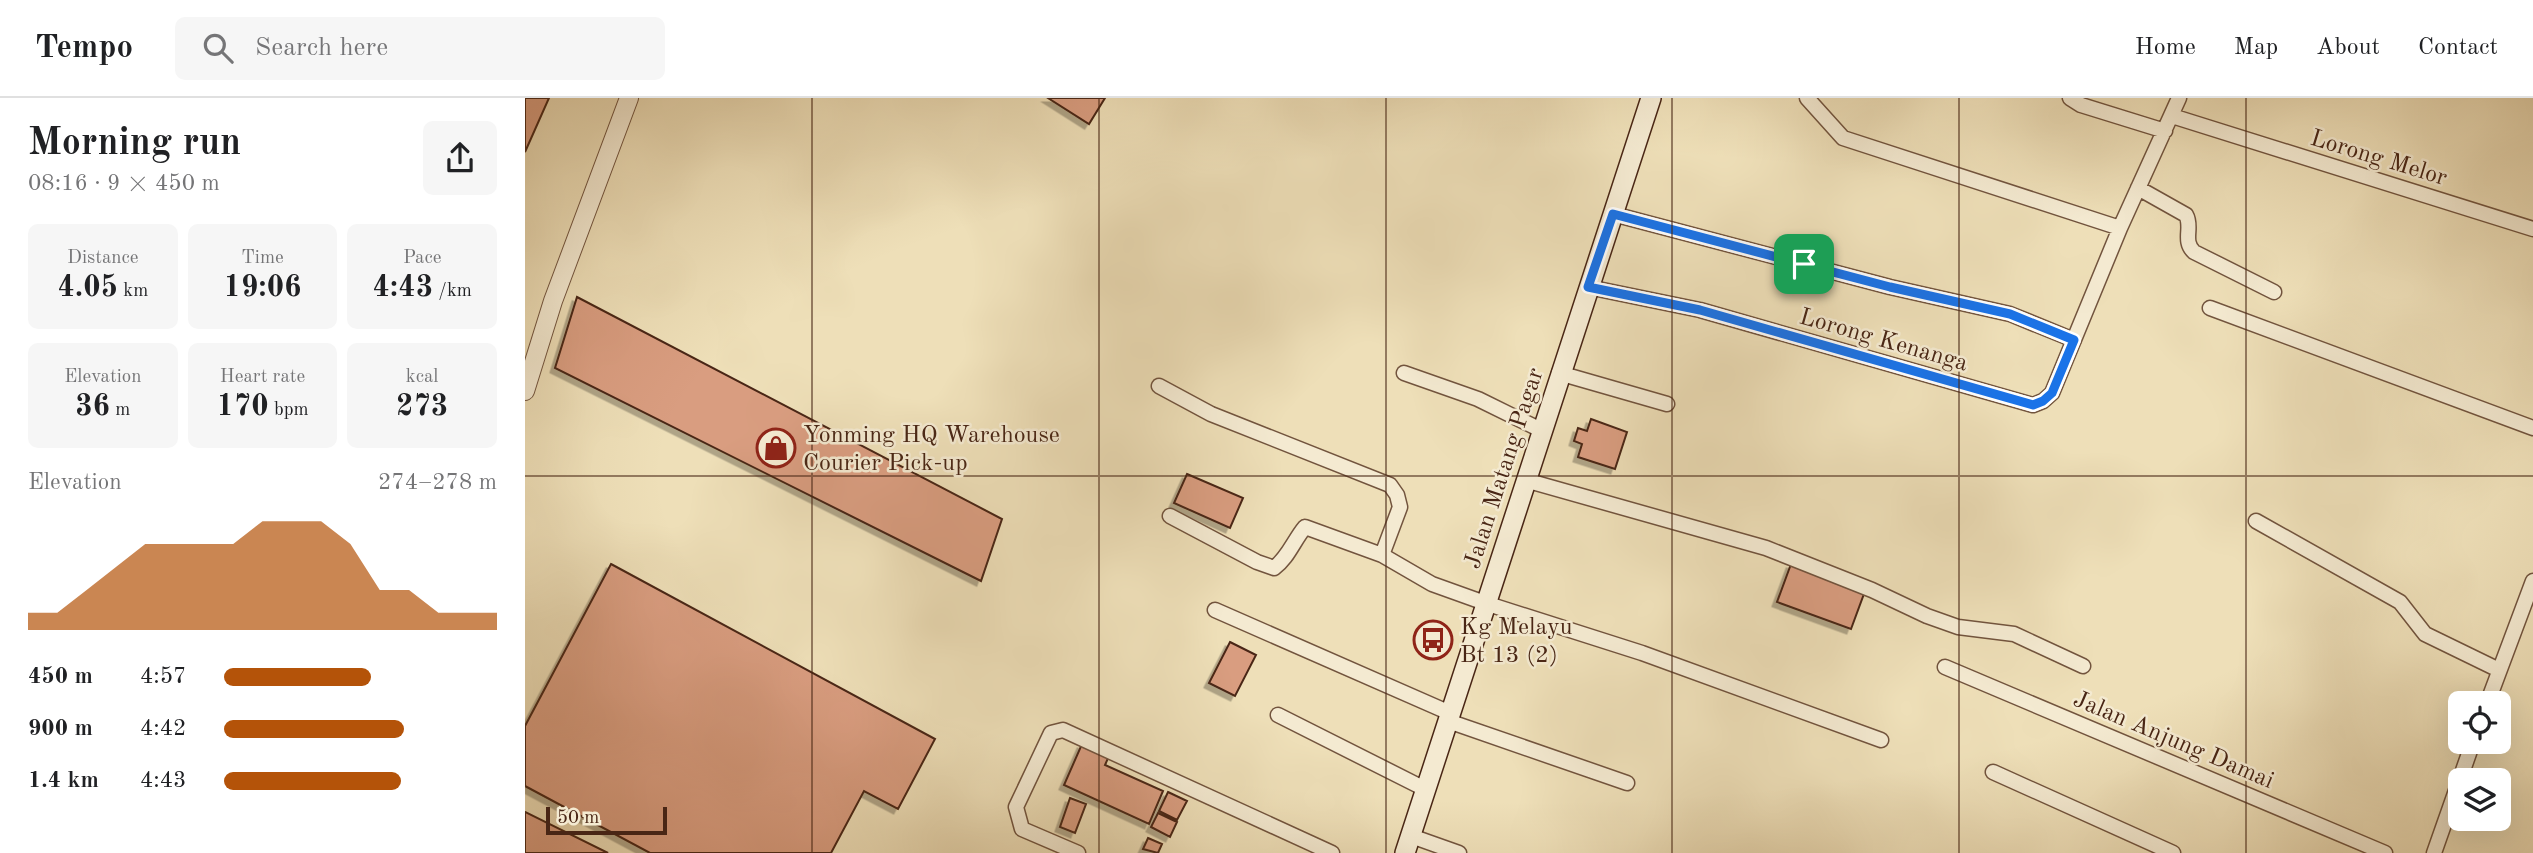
<!DOCTYPE html>
<meta charset="utf-8">
<style>
:root{--surface:#fff;--page:#f6f6f6;--text:#202124;--muted:#757577;--line:#e0e0e0;--accent:#b45309}
body{margin:0;font-family:"Old Standard TT",serif;background:var(--page);color:var(--text);height:100vh;display:flex;flex-direction:column;font-size:26px;white-space:nowrap}
*{box-sizing:border-box;margin:0}
p{font-size:23px;color:var(--muted)}
.icon{flex:none;width:38px;height:38px;fill:none;stroke:currentColor;stroke-width:2;stroke-linecap:round;stroke-linejoin:round}
.map{position:relative;flex:1;overflow:hidden}
.drawer{display:flex;flex-direction:column;background:var(--surface);width:525px}
.drawer>*{flex:none}
.buttons{position:absolute;left:1923px;top:593px;display:grid;gap:14px}
.buttons a{display:grid;place-items:center;width:63px;height:63px;border-radius:10px;background:var(--surface);box-shadow:0 7px 28px #0002;font-size:35px}
.scale{position:absolute;left:21px;bottom:18px;width:121px;box-sizing:border-box;padding-left:7px;border:4px solid #492615;border-top:0;font-size:19px;line-height:24px;white-space:nowrap;color:#492615;-webkit-text-stroke:5px #f4ead1;paint-order:stroke}
.pin{position:absolute;display:grid;place-items:center;width:60px;height:60px;color:#fff;margin:-30px;border-radius:14px;box-shadow:0 4px 10px #0006}
.round{display:grid;place-items:center;flex:none;width:74px;height:74px;border-radius:10px;background:var(--page)}
.headline{display:flex;align-items:center;justify-content:space-between;height:119px;padding:0 28px}
h1{font-size:38px;font-weight:800;line-height:52px}
.figures{display:grid;grid-template-columns:repeat(3,1fr);gap:10px;height:119px;padding:7px 28px}
.figures div{display:grid;align-content:center;border-radius:10px;background:var(--page);text-align:center}
.figures b{font-size:30px;font-weight:800}
.figures small{font-size:19px;font-weight:400}
.figures p{font-size:19px}
.chart{height:196px;padding:14px 28px}
.chart p{display:flex;justify-content:space-between}
.chart svg{width:100%;height:126px;margin-top:7px;fill:var(--accent);opacity:.7}
ul{padding:0 28px;list-style:none;font-size:23px}
li{display:grid;grid-template-columns:112px 84px 1fr;align-items:center;height:52px}
li i{height:18px;border-radius:9px;background:var(--accent)}
header{display:flex;align-items:center;gap:42px;box-sizing:border-box;height:98px;padding:0 35px;background:var(--surface);border-bottom:2px solid var(--line)}
header strong{font-size:33px}
nav{display:flex;gap:38px;margin-inline-start:auto;font-size:24px}
.search{width:490px;height:63px;background:var(--page);display:flex;align-items:center;gap:18px;box-sizing:border-box;padding:0 24px;border-radius:10px;color:var(--muted);font-size:26px}
main{display:flex;flex:1;min-height:0}
.map>svg:first-child{display:block}
.building{fill:#d99d80;stroke:#492615;stroke-width:2;filter:url(#shadow)}
.lines{fill:none;stroke-linecap:round;stroke-linejoin:round}
.minor-casing{stroke:#72543e;stroke-width:17}
.tertiary-casing{stroke:#72543e;stroke-width:20}
.secondary-casing{stroke:#492615;stroke-width:22}
.minor{stroke:#f4ead1;stroke-width:14}
.tertiary{stroke:#f4ead1;stroke-width:18}
.secondary{stroke:#f4ead1;stroke-width:19}
.route-casing{stroke:#fff;stroke-width:14}
.route{stroke:#1a73e8;stroke-width:9}
.grid{fill:none;stroke:#492615;stroke-width:2;stroke-opacity:0.55}
.labels{text-anchor:middle;stroke-width:5;stroke-linejoin:round;paint-order:stroke}
.street-label{font-size:24px;fill:#492615;stroke:#f4ead1}
.poi-label{font-size:24px;fill:#492615;stroke:#f4ead1;text-anchor:start}
</style>
<header>
<strong>Tempo</strong>
<div class="search"><svg class="icon" aria-label="search" viewBox="0 0 24 24"><circle cx="10" cy="10" r="6"/><path d="M15 15l6 6"/></svg>Search here</div>
<nav><a>Home</a><a>Map</a><a>About</a><a>Contact</a></nav>
</header>
<main>
<section class="drawer">
<div class="headline"><div><h1>Morning run</h1><p>08:16 · 9 × 450 m</p></div><a class="round"><svg class="icon" aria-label="share" viewBox="0 0 24 24"><path d="M12 15V3M7 8l5-5 5 5M5 13v7h14v-7"/></svg></a></div>
<div class="figures">
<div><p>Distance</p><b>4.05<small> km</small></b></div>
<div><p>Time</p><b>19:06</b></div>
<div><p>Pace</p><b>4:43<small> /km</small></b></div>
</div>
<div class="figures">
<div><p>Elevation</p><b>36<small> m</small></b></div>
<div><p>Heart rate</p><b>170<small> bpm</small></b></div>
<div><p>kcal</p><b>273</b></div>
</div>
<div class="chart"><p><span>Elevation</span>274–278 m</p>
<svg viewBox="0 0 160 44" preserveAspectRatio="none"><path d="M0 44V38L10 38L20 30L30 22L40 14L50 14L60 14L70 14L80 6L90 6L100 6L110 14L120 30L130 30L140 38L150 38L160 38V44z"/></svg>
</div>
<ul>
<li><b>450 m</b>4:57<i style="width:54%"></i></li>
<li><b>900 m</b>4:42<i style="width:66%"></i></li>
<li><b>1.4 km</b>4:43<i style="width:65%"></i></li>
</ul>
</section>
<div class="map">
<svg width="2008" height="755" viewBox="0 0 2008 755">
<defs>
<filter id="shadow"><feDropShadow dx="-4.5" dy="4.5" stdDeviation="0" flood-color="#0004"/></filter>
</defs>
<rect width="100%" height="100%" fill="#eedfb8"/>
<filter id="stains"><feTurbulence type="fractalNoise" baseFrequency=".00286" numOctaves="4"/><feColorMatrix values="0 0 0 0 .2 0 0 0 0 .09 0 0 0 0 .02 0 0 0 .5 -.17"/></filter>
<radialGradient id="worn" r=".72"><stop offset=".6" stop-color="#630" stop-opacity="0"/><stop offset="1" stop-color="#630" stop-opacity=".3"/></radialGradient>
<!-- building -->
<path class="building" d="M0 0H24L0 54Z
M523 0H580L564 26Z
M52 199 477 421 456 483 30 270Z
M1066 321 1102 334 1090 371 1053 359 1057 346 1049 343 1053 330 1062 333Z
M662 376 718 400 705 430 649 405Z
M86 466 410 641 373 711 339 693 306 755H125L0 688V628Z
M1266 466 1340 493 1326 531 1252 504Z
M705 544 731 557 710 598 684 585Z
M557 646 584 658 580 667 638 693 624 726 539 687Z
M643 694 662 703 652 722 634 713Z
M545 700 561 706 550 735 535 729Z
M0 714 83 755H0Z
M633 715 652 724 645 739 626 729Z
M623 740 637 746 633 755 618 751Z"/>
<g class="lines">
<defs>
<path id="minor" d="M1282 0 1318 40 1595 130
M1545 0 1556 7 1640 33
M1647 18 2008 131
M1613 90 1661 117C1668 129 1657 143 1669 154L1749 194
M1088 116 1365 189 1485 216 1549 242
M1063 189 1175 212 1508 307 1518 303 1527 295 1595 130 1654 0
M1685 210 2008 330
M879 275 953 301 1016 332
M1034 275 1142 306
M634 288 686 316 865 387 872 397 875 409 857 457
M1000 382 1241 450 1347 492 1402 518 1433 529 1489 536 1558 568
M645 418 732 464 749 470C763 460 769 442 780 429L857 457 907 486 960 505 1117 555 1356 642
M1731 423 1875 504 1900 536 1974 572
M690 512 925 615
M1420 569 1860 755
M1962 606 2008 483
M753 617 900 691
M923 623 1102 685
M1468 674 1648 755
M886 738 934 755
M553 755 497 731 491 709 526 635 538 632 807 755
M1909 755 1948 644"/>
<path id="tertiary" d="M0 293 28 203 104 0"/>
<path id="secondary" d="M880 755 1126 0"/>
</defs>
<!-- minor casing -->
<use href="#minor" class="minor-casing"/>
<!-- tertiary casing -->
<use href="#tertiary" class="tertiary-casing"/>
<!-- secondary casing -->
<use href="#secondary" class="secondary-casing"/>
<!-- minor -->
<use href="#minor" class="minor"/>
<!-- tertiary -->
<use href="#tertiary" class="tertiary"/>
<!-- secondary -->
<use href="#secondary" class="secondary"/>
</g>
<g class="lines">
<defs>
<path id="route" d="M1088 116 1365 189 1485 216 1549 242 1527 295 1518 303 1508 307 1175 212 1063 189Z"/>
</defs>
<!-- route casing -->
<use href="#route" class="route-casing"/>
<!-- route -->
<use href="#route" class="route"/>
</g>
<!-- grid -->
<path class="grid" d="M287 0V755M574 0V755M861 0V755M1147 0V755M1434 0V755M1721 0V755M0 378H2008"/>
<!-- icons -->
<defs>
<symbol id="shop-ring" viewBox="-11 -11 22 22"><circle r="9.5" fill="#f4ead1" stroke="#8f2418" stroke-width="1.5"/><path d="M-5-2.5h2.3a2.7 3.5 0 0 1 5.4 0H5L5.5 6h-11ZM-1.5-2.5h3a1.5 2.3 0 0 0-3 0Z" fill="#8f2418"/></symbol>
<symbol id="bus-ring" viewBox="-11 -11 22 22"><circle r="9.5" fill="#f4ead1" stroke="#8f2418" stroke-width="1.5"/><path d="M-5-6H5V4H4V6H2V4H-2V6H-4V4H-5ZM-3.5-4V0h7V-4ZM-3.5 1.2v1.5H-2V1.2ZM2 1.2v1.5H3.5V1.2Z" fill="#8f2418"/></symbol>
</defs>
<g fill-rule="evenodd">
<use href="#shop-ring" x="229" y="328" width="44" height="44"/>
<use href="#bus-ring" x="886" y="520" width="44" height="44"/>
</g>
<g class="labels">
<!-- street labels -->
<g class="street-label">
<text transform="translate(1854 59) rotate(17)" y="8">Lorong Melor</text>
<text transform="translate(1359 241) rotate(16)" y="8">Lorong Kenanga</text>
<text transform="translate(978 370) rotate(-72)" y="8">Jalan Matang Pagar</text>
<text transform="translate(1649 641) rotate(23)" y="8">Jalan Anjung Damai</text>
</g>
<!-- poi labels -->
<g class="poi-label">
<text x="278" y="344">Yonming HQ Warehouse<tspan x="278" dy="28">Courier Pick-up</tspan></text>
<text x="935" y="536">Kg Melayu<tspan x="935" dy="28">Bt 13 (2)</tspan></text>
</g>
</g>
<rect width="100%" height="100%" filter="url(#stains)"/>
<rect width="100%" height="100%" fill="url(#worn)"/>
</svg>
<div class="buttons">
<a><svg class="icon" aria-label="locate" viewBox="0 0 24 24"><circle cx="12" cy="12" r="6"/><path d="M12 2v4M12 18v4M2 12h4M18 12h4"/></svg></a>
<a><svg class="icon" aria-label="layers" viewBox="0 0 24 24"><path d="M12 4l9 5-9 5-9-5zM3 14l9 5 9-5"/></svg></a>
</div>
<div class="scale">50 m</div>
<div class="pin" style="left:1279px;top:166px;background:#1e9e55"><svg class="icon" aria-label="arrive" viewBox="0 0 24 24"><path d="M6 21V4h12l-3 4 3 4H6"/></svg></div>
</div>
</main>
